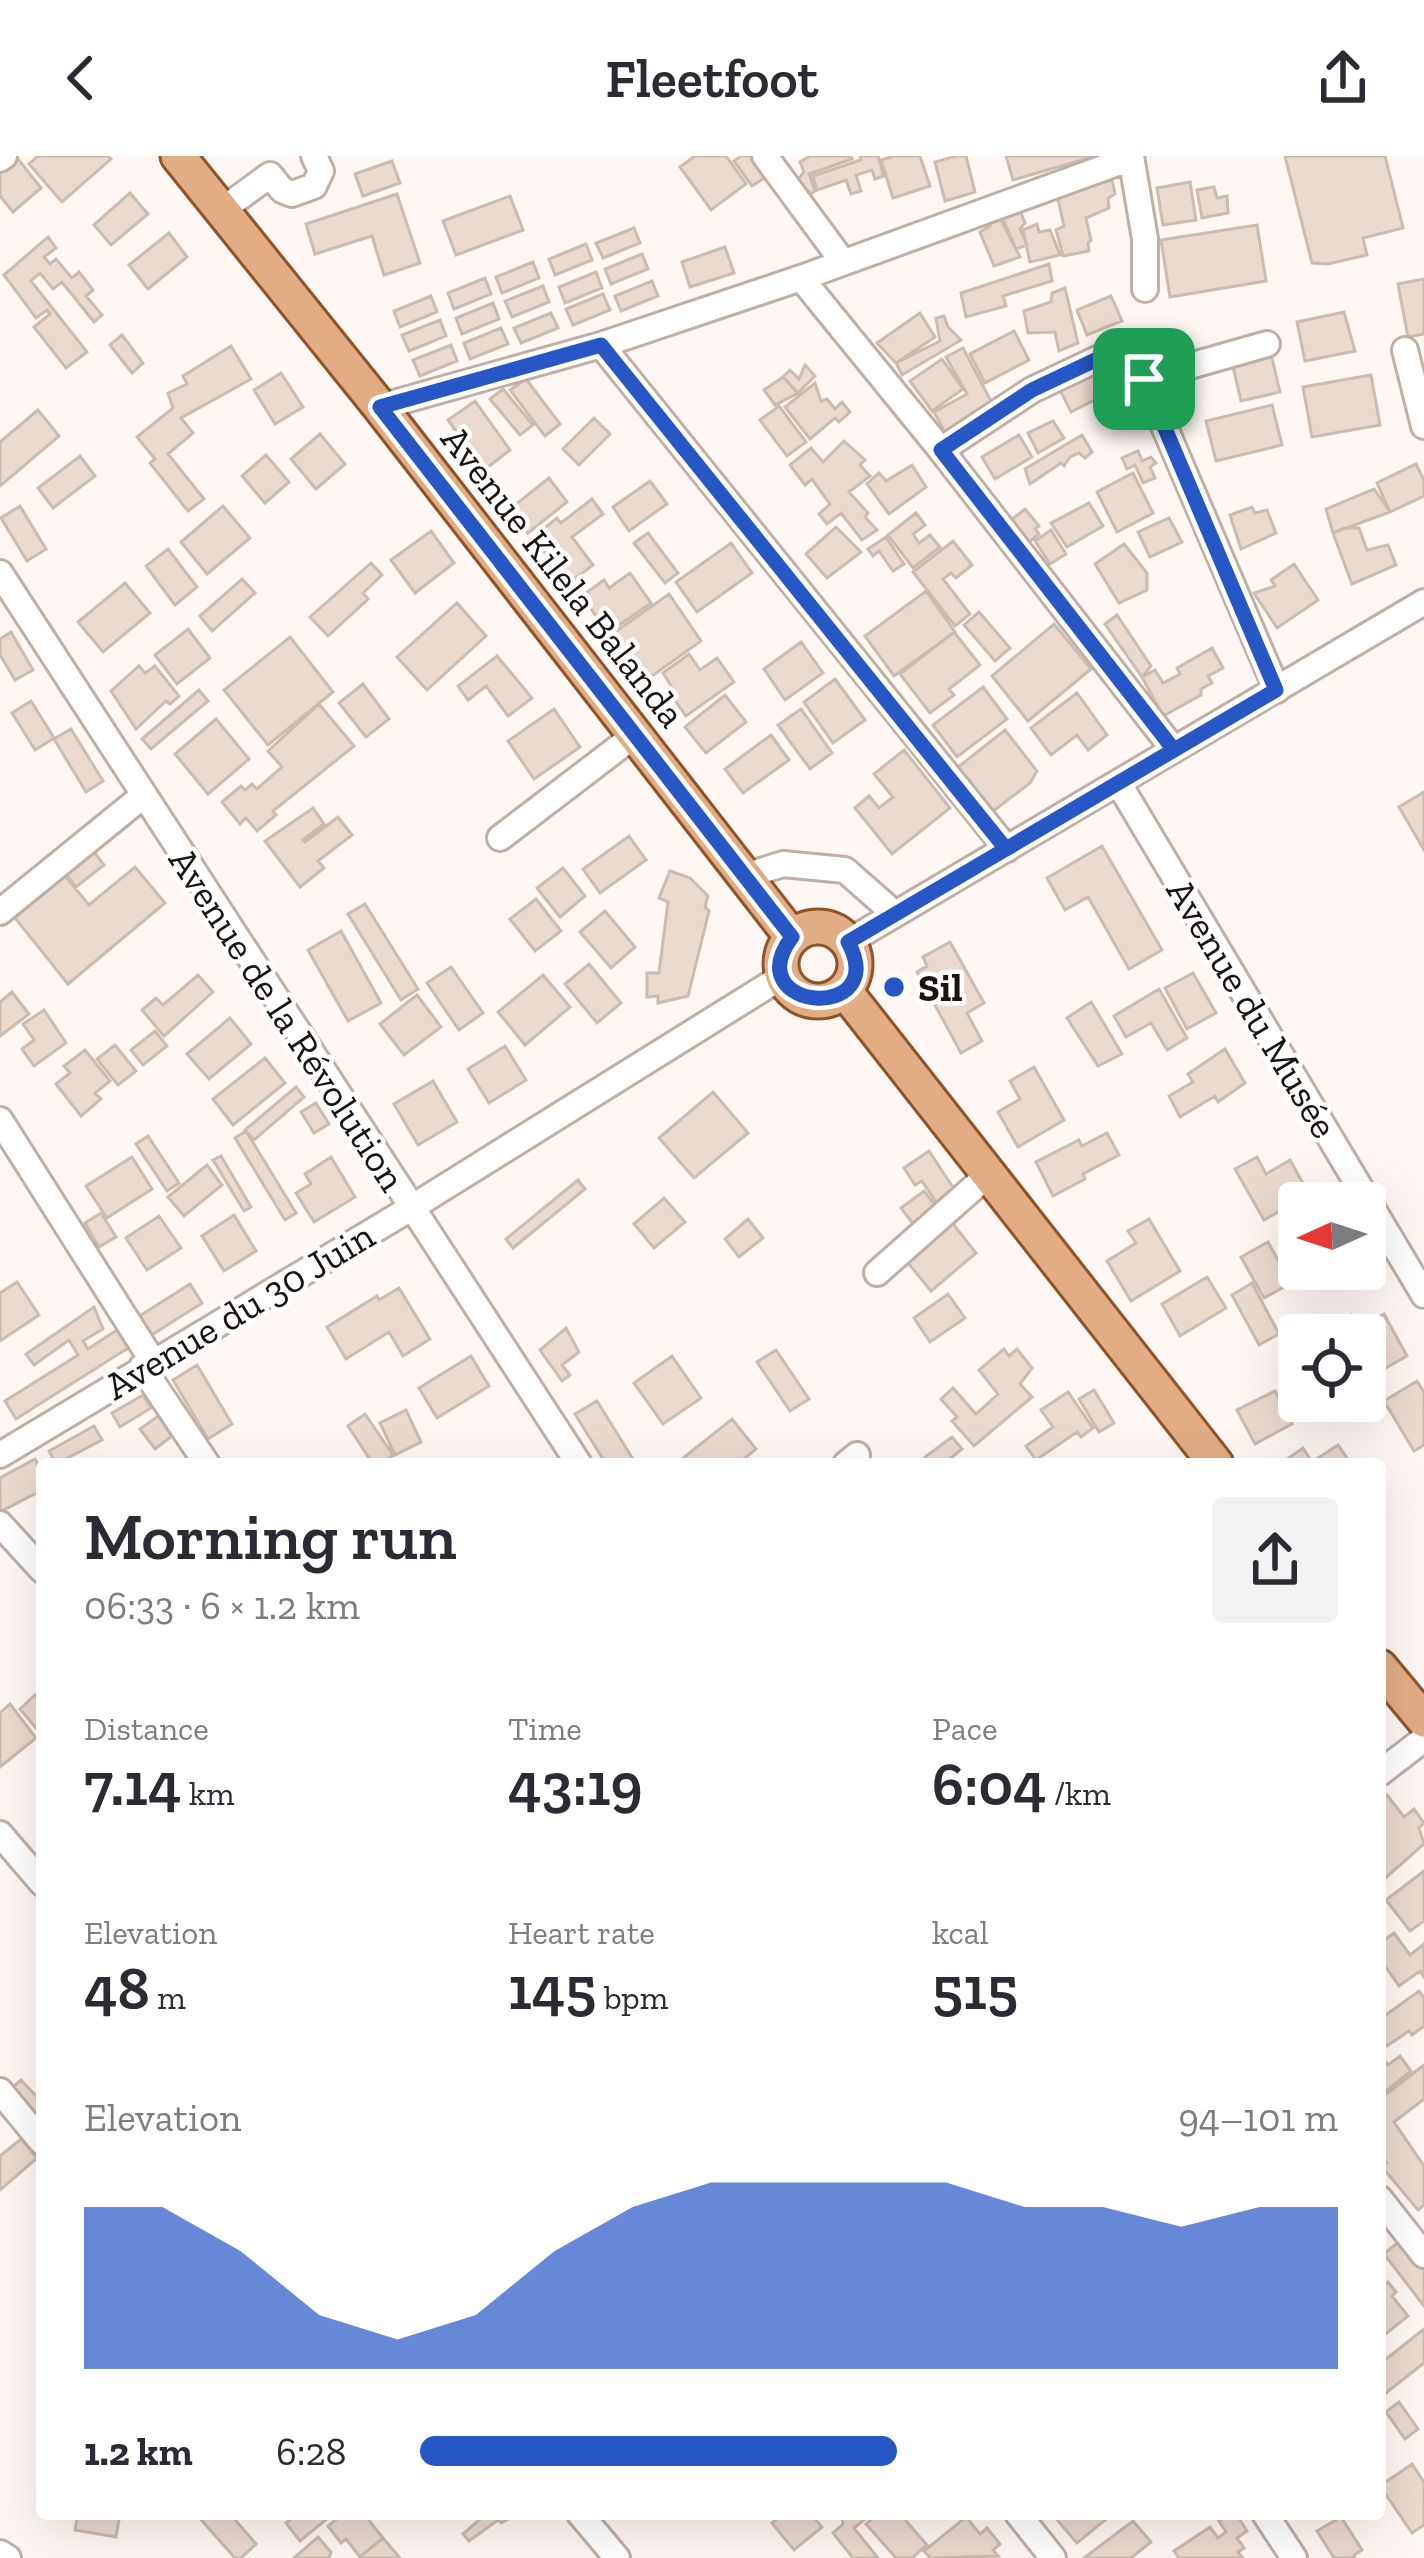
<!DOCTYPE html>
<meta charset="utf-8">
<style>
:root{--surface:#fff;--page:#f2f2f3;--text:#2b2b33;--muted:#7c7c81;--accent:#2657c5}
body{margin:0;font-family:"Zilla Slab",serif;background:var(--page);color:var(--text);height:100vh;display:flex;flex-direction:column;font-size:45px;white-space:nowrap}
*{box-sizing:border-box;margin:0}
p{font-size:39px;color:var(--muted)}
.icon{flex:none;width:66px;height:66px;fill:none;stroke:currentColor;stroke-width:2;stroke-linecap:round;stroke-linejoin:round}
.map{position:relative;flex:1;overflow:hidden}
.panel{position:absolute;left:36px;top:1302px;width:1350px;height:1062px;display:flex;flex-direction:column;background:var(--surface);border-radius:12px;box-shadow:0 12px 48px #0002}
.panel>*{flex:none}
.needle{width:78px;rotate:267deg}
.controls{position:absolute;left:1278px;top:1026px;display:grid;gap:24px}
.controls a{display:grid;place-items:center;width:108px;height:108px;border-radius:12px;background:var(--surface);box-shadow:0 12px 48px #0002;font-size:60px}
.pin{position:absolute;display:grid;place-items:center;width:102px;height:102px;color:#fff;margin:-51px;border-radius:24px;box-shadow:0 6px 18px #0006}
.round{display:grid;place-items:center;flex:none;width:126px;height:126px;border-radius:12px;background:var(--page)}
.summary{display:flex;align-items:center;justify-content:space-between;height:204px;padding:0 48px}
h1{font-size:66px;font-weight:600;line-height:90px}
.stats{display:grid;grid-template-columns:repeat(3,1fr);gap:18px;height:204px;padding:12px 48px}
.stats div{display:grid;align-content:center}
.stats b{font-size:60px;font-weight:600}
.stats small{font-size:33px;font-weight:400}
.stats p{font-size:33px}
.chart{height:336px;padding:24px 48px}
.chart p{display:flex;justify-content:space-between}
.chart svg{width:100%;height:216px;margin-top:12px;fill:var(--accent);opacity:.7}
ul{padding:0 48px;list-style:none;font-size:39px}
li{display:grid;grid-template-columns:192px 144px 1fr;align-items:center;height:90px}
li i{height:30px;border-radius:15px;background:var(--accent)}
header{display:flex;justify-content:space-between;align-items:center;height:156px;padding:0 48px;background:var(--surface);font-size:54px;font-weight:600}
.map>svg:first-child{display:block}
.building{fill:#ead9cf;stroke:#cbbbb1;stroke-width:3}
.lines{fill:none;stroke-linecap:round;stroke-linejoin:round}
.minor-casing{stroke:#bfafa5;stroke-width:30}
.major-casing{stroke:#905328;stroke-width:39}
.minor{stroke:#fff;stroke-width:24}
.major{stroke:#e2ac85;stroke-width:33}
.route-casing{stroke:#fff;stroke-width:24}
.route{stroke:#2657c5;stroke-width:15}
.poi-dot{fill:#2657c5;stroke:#fff;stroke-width:4.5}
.labels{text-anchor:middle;stroke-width:9;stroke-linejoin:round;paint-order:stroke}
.street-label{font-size:39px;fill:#1a1411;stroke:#fff}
.poi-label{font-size:39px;font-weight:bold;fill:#1a1411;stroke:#fff;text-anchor:start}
</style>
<header><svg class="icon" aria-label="back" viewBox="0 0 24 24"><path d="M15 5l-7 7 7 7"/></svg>Fleetfoot<svg class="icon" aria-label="share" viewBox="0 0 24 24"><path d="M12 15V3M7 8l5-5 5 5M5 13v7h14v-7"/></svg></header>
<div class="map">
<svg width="1424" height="2402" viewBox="0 0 1424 2402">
<rect width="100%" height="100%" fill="#fef7f3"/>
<!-- building -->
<path class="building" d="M38 0H108L111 3 62 46 29 8Z
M695 0H726L746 28 711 54 680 11Z
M741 0H752L769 19 752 30 734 5Z
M810 0H851L852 3 809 18 815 35 811 38 797 25 804 16 800 6Z
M860 0H878L884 20 875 23 872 14 856 19 861 35 851 38 846 24 817 34 813 20 861 4Z
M894 0H920L930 30 893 42 881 4Z
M956 0H966L975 36 945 45 935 6Z
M1006 0H1095L1013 24Z
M1285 0H1385L1403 72 1363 82 1367 99 1328 108 1312 107Z
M18 3 41 32 13 56 0 40V17Z
M392 5 400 27 363 40 355 18Z
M1112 24 1115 38 1108 42 1109 52 1086 62 1091 84 1088 87 1089 95 1063 100 1056 74 1064 70 1057 39Z
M1190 26 1196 64 1163 69 1157 32Z
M1214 31 1217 42 1227 40 1228 57 1202 62 1197 34Z
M130 37 148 58 111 89 94 69Z
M397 38 420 107 384 119 372 80 315 98 306 68Z
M510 40 523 74 456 99 443 65Z
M1018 49 1025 67 1020 73 1027 89 1016 93 1000 56Z
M998 58 1020 101 994 110 980 76 990 70 989 60Z
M1037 68 1039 76 1050 74 1060 99 1030 106 1023 74Z
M1257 69 1266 125 1170 141 1161 84Z
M634 72 640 87 603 102 596 87Z
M169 77 187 101 148 133 129 109Z
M48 81 56 92 44 101 50 108 56 103 72 122 79 116 93 134 86 140 102 159 94 166 62 126 53 133 40 117 31 125 87 196 66 212 34 171 50 158 47 154 36 162 4 119Z
M586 88 592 104 555 119 549 103Z
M725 91 734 117 690 131 682 106Z
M642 98 648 113 611 128 605 113Z
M533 106 539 122 502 137 496 121Z
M1049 108 1052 125 1003 140 1006 150 966 161 961 137Z
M596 116 602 132 565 147 559 131Z
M485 122 491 138 454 153 448 137Z
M1424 123V178L1408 181 1398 128Z
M652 125 658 140 621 155 615 140Z
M543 130 549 146 512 161 505 145Z
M1065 132 1078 187 1059 195 1055 176 1028 177 1024 155 1051 146 1052 137Z
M603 138 610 154 573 169 566 153Z
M431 140 437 156 400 171 394 155Z
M1111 140 1122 165 1087 179 1077 154Z
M493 147 499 163 462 178 456 162Z
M1344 156 1355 195 1305 205 1297 166Z
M551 157 558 172 521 187 514 172Z
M920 157 935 181 896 207 877 187Z
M944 160 948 171 961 184 902 219 896 207 940 185 936 162Z
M440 164 446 180 409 195 402 179Z
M501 172 508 188 470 203 464 187Z
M1014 175 1029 204 985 227 970 198Z
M122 179 143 207 132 217 110 189Z
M451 189 457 205 420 220 413 204Z
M231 190 251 223 181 262 193 277 168 298 204 343 188 355 150 307 155 303 137 281 173 252 168 237 187 228 183 220Z
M963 192 993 249 945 276 934 256 967 238 946 201Z
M1270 194 1280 236 1241 245 1231 202Z
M942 203 963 233 932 255 910 225Z
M805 209 815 220 798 237 783 221 790 214 799 223Z
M1094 214 1106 238 1071 256 1059 232Z
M281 217 303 251 275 268 254 234Z
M1371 219 1380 269 1312 281 1303 231Z
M783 221 798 237 775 249 764 234Z
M526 223 560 268 545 280 510 234Z
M815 227 821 245 827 243 835 253 842 246 850 256 839 266 835 262 810 283 785 251Z
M503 233 533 269 520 279 490 243Z
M475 245 510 294 484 314 448 264Z
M1272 249 1282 289 1216 305 1206 265Z
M779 250 806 286 787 300 760 264Z
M38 254 59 280 0 330V286Z
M594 262 610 278 579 309 563 293Z
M1053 265 1064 282 1038 297 1028 277Z
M320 278 345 308 316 333 291 303Z
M1019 279 1032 301 995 323 982 301Z
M1082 279 1092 296 1085 302 1079 297 1070 301 1064 310 1061 307 1030 328 1025 313Z
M844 285 865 304 860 309 870 320 849 336 868 357 865 361 877 374 862 384 841 357 827 368 819 358 830 348 812 323 805 329 790 309 811 292 823 306Z
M1138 295 1142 305 1151 301 1156 307 1150 311 1155 322 1143 327 1135 309 1127 313 1122 302Z
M266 299 289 326 265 347 242 320Z
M80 300 95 320 53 352 38 332Z
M1416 308 1424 324V340L1390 356 1377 327Z
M912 309 926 331 889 358 867 328 879 317 886 325Z
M1133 317 1153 357 1117 376 1097 336Z
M549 322 567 346 528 377 510 353Z
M650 325 667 348 629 375 613 351Z
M1374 333 1390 356 1333 377 1326 353Z
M592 343 603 358 572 381 593 409 568 428 533 381 557 362 561 367Z
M1089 347 1103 370 1067 391 1051 367Z
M20 350 46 393 27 405 1 362Z
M223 350 250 382 207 418 181 386Z
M1252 351 1255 357 1267 354 1276 377 1241 393 1230 359Z
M1025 353 1039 370 1035 373 1039 378 1029 386 1011 364Z
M916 357 925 369 913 378 919 387 930 379 940 391 913 412 888 379Z
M1169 362 1182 386 1150 401 1138 376Z
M836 371 861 396 827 422 806 398Z
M1344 372H1359L1367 394 1388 389 1396 409 1352 428 1333 377Z
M1051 374 1066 398 1050 408 1035 385Z
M431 375 454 407 415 437 391 404Z
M648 377 678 417 665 427 634 387Z
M886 381 904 408 893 415 879 395 873 400 868 393Z
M953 385 972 409 956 422 951 417 943 423 970 458 955 470 913 416Z
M731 387 752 417 697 456 676 426Z
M1124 388 1147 417V434L1119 447 1095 408Z
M168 393 197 431 175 449 146 410Z
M371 407 382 419 363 437 368 443 328 480 310 461Z
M1294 408 1318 444 1277 472 1254 437 1275 430 1271 424Z
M630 417 651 447 608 477 582 440 604 424 609 432Z
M242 423 255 437 212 475 200 460Z
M125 427 150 457 103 496 78 466Z
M926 435 955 476 894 520 865 480Z
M669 438 701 485 638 530 605 483Z
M457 447 486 480 427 534 397 501Z
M979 456 1010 492 995 505 964 469Z
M1117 459 1151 510 1142 521 1105 468Z
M1054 468 1091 513 1028 565 992 520Z
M188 473 210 502 177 528 155 499Z
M11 476 33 514 15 524 0 499V483Z
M954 476 980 509 949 533 954 539 930 557 900 518Z
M290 481 333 536 268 589 224 534Z
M801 486 823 517 785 544 764 513Z
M1212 492 1223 512 1208 520 1212 527 1201 533V539L1163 560 1142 521 1155 514 1163 527 1180 518 1177 512Z
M689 498 700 514 717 502 734 526 686 560 669 536 673 533 663 517Z
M497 500 532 542 508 560 486 530 468 544 458 530Z
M139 510 145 517 155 510 179 540 170 548 166 545 136 573 111 535Z
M835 523 865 564 833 587 804 546Z
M363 528 389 563 366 581 339 547Z
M983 531 1007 563 957 601 933 569Z
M199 534 208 545 151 593 142 583Z
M1077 537 1107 579 1088 594 1077 579 1051 599 1031 572Z
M725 539 746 566 706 597 685 571Z
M31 545 54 582 35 594 12 557Z
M319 548 354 590 273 655 276 659 257 675 246 662 240 668 222 646 241 630 245 634 252 628 257 633 282 611 268 595Z
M554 553 580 591 534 623 508 585Z
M801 553 832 597 810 613 778 569Z
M216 563 249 603 208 638 175 598Z
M71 573 103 625 86 636 54 583Z
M1005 574 1037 615 1030 627 991 657 957 612Z
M771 579 789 604 743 637 725 613Z
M904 594 950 652 892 698 855 652 869 640 879 652 893 641 874 618Z
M1424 636V694L1399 651Z
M313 652 324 668 303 684 305 686 338 661 352 679 318 705 324 712 300 731 265 685Z
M629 680 646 704 600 737 583 713Z
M88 688 104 709 76 731 60 710Z
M1102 690 1162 794 1129 813 1088 741 1065 754 1047 722Z
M135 711 165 747 68 828 11 757 61 715 89 749Z
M563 712 585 740 560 761 537 732Z
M670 715 690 722 708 740 705 751 709 755 688 840 658 847V840L647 841V817H659L668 746 659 742Z
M536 743 561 775 535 795 510 763Z
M365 748 418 833 401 844 348 758Z
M605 755 635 791 611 812 580 776Z
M341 775 381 847 348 865 308 794Z
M950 786 984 847 967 857 982 885 961 897 917 816 927 810 923 801Z
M589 808 621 847 597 867 565 828Z
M451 811 483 857 459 874 427 827Z
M1193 817 1216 857 1187 873 1165 832Z
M198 819 213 836 164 880 142 854 156 842 163 849Z
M543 819 570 851 525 889 498 856Z
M1159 833 1187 882 1167 894 1151 867 1126 881 1114 860Z
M12 836 29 858 0 880V846Z
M417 839 441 871 404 899 380 868Z
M1091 846 1122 898 1098 910 1067 862Z
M44 854 66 887 34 910 22 893 34 884 23 868Z
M230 862 251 888 209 923 187 898Z
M155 875 167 890 143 909 131 894Z
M115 889 136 915 118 929 97 903Z
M505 890 526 924 489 947 468 913Z
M1225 893 1245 927 1218 946 1215 940 1180 961 1169 940 1193 926 1188 918Z
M85 894 110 925 95 937 101 943 81 960 56 928 70 917 64 910Z
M265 902 285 927 233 969 213 943Z
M1034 911 1064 964 1018 991 998 956 1020 943 1010 925Z
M433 925 457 966 418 989 394 948Z
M296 931 304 941 254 984 245 974Z
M713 936 748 977 694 1022 659 982Z
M316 947 329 968 314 977 301 956Z
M246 975 296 1057 285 1064 235 982Z
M1107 977 1119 999 1083 1018 1085 1023 1053 1040 1036 1006 1079 984 1082 990Z
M148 980 179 1027 167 1035 136 988Z
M929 995 956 1036 938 1049 922 1025 915 1029 904 1012Z
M221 1000 251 1051 244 1055 213 1004Z
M132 1001 152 1033 107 1062 86 1030Z
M331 1001 355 1041 314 1066 296 1037 311 1028 305 1018Z
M1257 1001 1266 1018 1290 1004 1309 1038 1264 1064 1235 1013Z
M207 1009 222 1029 184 1060 168 1041Z
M578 1024 585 1033 513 1092 506 1083Z
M924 1035 937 1052 914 1069 901 1052Z
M664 1042 685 1066 654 1092 634 1068Z
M101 1057 116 1081 99 1091 85 1067Z
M234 1059 256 1095 224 1115 202 1080Z
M159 1060 181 1092 147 1114 126 1082Z
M748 1063 763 1082 739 1101 725 1083Z
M1149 1063 1180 1115 1131 1145 1107 1105 1136 1087 1128 1075Z
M950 1064 976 1097 931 1135 904 1102Z
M1299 1073V1113H1318L1298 1124 1283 1095 1291 1090 1283 1081Z
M1268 1086 1291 1127 1264 1142 1241 1101Z
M1207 1121 1226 1152 1180 1180 1162 1148Z
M17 1126 39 1159 0 1185V1137Z
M1252 1127 1279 1178 1259 1189 1232 1139Z
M190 1128 202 1147 150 1180 138 1161Z
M399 1132 430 1183 403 1200 389 1176 346 1203 327 1171 377 1140 379 1144Z
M948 1138 965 1162 930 1186 914 1162Z
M94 1151 103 1173 83 1185 88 1193 117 1174 128 1192 16 1263 5 1245 78 1199 69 1184 34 1209 26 1198Z
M1384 1158 1407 1200 1365 1224V1179H1331L1327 1172 1351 1159 1359 1172Z
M566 1172 579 1196 562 1209 570 1219 562 1225 540 1194Z
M1004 1193 1009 1200 1017 1193 1032 1212 1020 1228 1032 1241 974 1290 952 1265 957 1261 941 1243 953 1232 976 1258 998 1238 979 1214Z
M776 1194 809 1243 790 1255 757 1206Z
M471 1200 489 1230 437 1262 419 1232Z
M672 1200 701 1242 663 1268 634 1227Z
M197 1209 232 1268 208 1283 173 1224Z
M1417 1225 1424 1236V1289L1414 1295 1384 1245Z
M1094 1234 1114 1267 1099 1276 1079 1243Z
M1275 1235 1292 1268 1255 1288 1237 1254Z
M1068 1236 1093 1272 1081 1281 1077 1276 1036 1304 1026 1290 1053 1271 1041 1254Z
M143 1239 151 1252 120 1271 112 1257Z
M597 1245 636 1308H606L575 1258Z
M406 1254 421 1286 395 1299 380 1267Z
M365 1258 393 1299 380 1308H373L348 1270Z
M158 1260 172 1280 155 1293 140 1273Z
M732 1263 756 1293 738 1308H686L682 1303Z
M94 1270 102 1284 56 1308 49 1295Z
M952 1281 962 1293 944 1308H924L925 1301Z
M1338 1289 1351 1308H1280L1303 1292 1312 1306Z
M35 1303 42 1316V1334L0 1356V1322Z
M35 1539 42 1547V1566L36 1572 20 1553Z
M10 1548 36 1582 0 1611V1557Z
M1387 1639 1404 1661 1414 1653 1424 1667 1419 1672 1424 1688 1383 1724 1380 1718V1644Z
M1424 1715V1765L1410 1775 1386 1744Z
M1394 1777 1410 1799 1424 1788V1821L1420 1815 1399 1830 1380 1803V1787Z
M1419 1835 1424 1842V1870L1412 1879 1409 1875 1387 1890 1380 1880V1863Z
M1380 1898 1388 1909 1400 1900 1411 1915 1380 1940Z
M1424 1909V1943L1394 1966 1424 2010V2049L1418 2054 1382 2011 1387 2007 1380 1997V1943Z
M21 1924 42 1946V1966L13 1931Z
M21 1983 37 2002 0 2034V2000Z
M1401 2084 1424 2113V2150L1384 2098Z
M1380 2124 1384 2129 1388 2126 1396 2136 1392 2140 1408 2160 1383 2180Z
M1424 2173V2207L1382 2240 1380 2208Z
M1399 2246 1418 2273 1405 2283 1386 2256Z
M1412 2308 1424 2326V2369L1412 2377 1380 2330Z
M78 2358H120L116 2381 75 2374Z
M196 2358H230L256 2388 241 2402H235Z
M297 2358H333L300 2385 286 2367Z
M343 2358H364L383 2382 360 2401 346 2383 341 2387 328 2370Z
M486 2358H517L501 2367 498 2364 469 2385 463 2378Z
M773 2358H811L822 2371 794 2394 772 2367 777 2363Z
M841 2358H871L854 2372 878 2402H853L833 2377 843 2368Z
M877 2358H900L927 2389 912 2402H896L866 2368Z
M1052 2358H1108L1110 2360 1077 2387Z
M1231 2358H1236L1247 2375 1237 2382 1244 2392 1238 2396 1243 2402H1179L1174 2395 1210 2371 1218 2382 1226 2376 1219 2365Z
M966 2361 980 2378 987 2372 1000 2388 993 2394 998 2400 930 2402 924 2395Z
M1341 2361 1362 2394 1354 2399 1355 2402H1334L1317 2375Z
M1133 2365 1151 2386 1131 2402H1084Z
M318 2381 331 2396 329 2402H294Z
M383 2382 400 2402H361L360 2401Z"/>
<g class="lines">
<defs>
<path id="minor" d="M765 0 843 106
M1131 0 1145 83V133
M0 3 4 0
M222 54 270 19 282 34 292 38 314 30 321 15 314 0
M801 122 941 294 1174 594
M601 189 1007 693
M1405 194 1424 270
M1144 223 1267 188
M380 251 601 189 801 122 1131 2
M941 294 1032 234 1129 188 1277 534
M0 417 579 1308
M1119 628 1424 1139
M500 682 635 579
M745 720 783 708 845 714 895 758
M0 756 144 639
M848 786 1424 446
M0 964 152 1204
M877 1117 989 1018
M142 1211 207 1308
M0 1299 411 1052 783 820
M846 1308 857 1299
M0 1368 42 1414
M1380 1617 1424 1583
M0 1678 42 1727
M0 1935 42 1986
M1380 2043 1424 2099
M580 2358 617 2402
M1018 2358 1053 2402
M1265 2358 1294 2402
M0 2397 8 2402"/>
<path id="major" d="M178 0 380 251 792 781
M781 808a37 37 0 1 1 74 0a37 37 0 1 1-74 0Z
M844 834 1216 1308
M1380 1511 1424 1564"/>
</defs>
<!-- minor casing -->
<use href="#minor" class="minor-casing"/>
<!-- major casing -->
<use href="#major" class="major-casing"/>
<!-- minor -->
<use href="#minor" class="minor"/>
<!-- major -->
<use href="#major" class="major"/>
</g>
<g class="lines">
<defs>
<path id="route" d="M1144 223 1276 534 1006 693 601 189 380 251 792 781C736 856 892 867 848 786L1174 594 941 294 1032 234 1129 188 1144 223"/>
</defs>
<!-- route casing -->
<use href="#route" class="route-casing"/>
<!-- route -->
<use href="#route" class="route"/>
</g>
<!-- markers -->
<circle class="poi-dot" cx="894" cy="831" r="12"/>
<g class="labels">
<!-- street labels -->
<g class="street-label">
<text transform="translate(564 420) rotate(52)" y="14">Avenue Kilela Balanda</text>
<text transform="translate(1253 852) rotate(59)" y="14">Avenue du Musée</text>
<text transform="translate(288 863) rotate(57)" y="14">Avenue de la Révolution</text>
<text transform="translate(239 1154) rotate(-31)" y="14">Avenue du 30 Juin</text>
</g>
<!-- poi labels -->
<g class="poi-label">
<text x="918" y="845">Sil</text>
</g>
</g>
</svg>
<div class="controls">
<a><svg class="needle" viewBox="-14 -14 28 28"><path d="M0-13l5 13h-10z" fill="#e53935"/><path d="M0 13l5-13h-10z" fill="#7c7c81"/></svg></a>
<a><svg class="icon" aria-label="locate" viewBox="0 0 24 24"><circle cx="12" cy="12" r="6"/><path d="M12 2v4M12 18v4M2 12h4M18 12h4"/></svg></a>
</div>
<div class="pin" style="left:1144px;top:223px;background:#1e9e55"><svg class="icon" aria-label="arrive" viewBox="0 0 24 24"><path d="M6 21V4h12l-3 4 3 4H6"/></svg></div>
<section class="panel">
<div class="summary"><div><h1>Morning run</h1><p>06:33 · 6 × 1.2 km</p></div><a class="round"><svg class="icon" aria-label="share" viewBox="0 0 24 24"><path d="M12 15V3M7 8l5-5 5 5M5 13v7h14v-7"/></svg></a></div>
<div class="stats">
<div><p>Distance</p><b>7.14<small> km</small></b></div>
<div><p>Time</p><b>43:19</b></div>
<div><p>Pace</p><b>6:04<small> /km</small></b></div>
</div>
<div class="stats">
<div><p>Elevation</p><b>48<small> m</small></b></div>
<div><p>Heart rate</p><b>145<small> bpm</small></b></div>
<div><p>kcal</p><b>515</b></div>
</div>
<div class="chart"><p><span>Elevation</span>94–101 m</p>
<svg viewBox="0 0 160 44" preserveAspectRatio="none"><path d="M0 44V11L10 11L20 20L30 33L40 38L50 33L60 20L70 11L80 6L90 6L100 6L110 6L120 11L130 11L140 15L150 11L160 11V44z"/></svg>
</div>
<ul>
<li><b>1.2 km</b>6:28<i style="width:52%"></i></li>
</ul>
</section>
</div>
